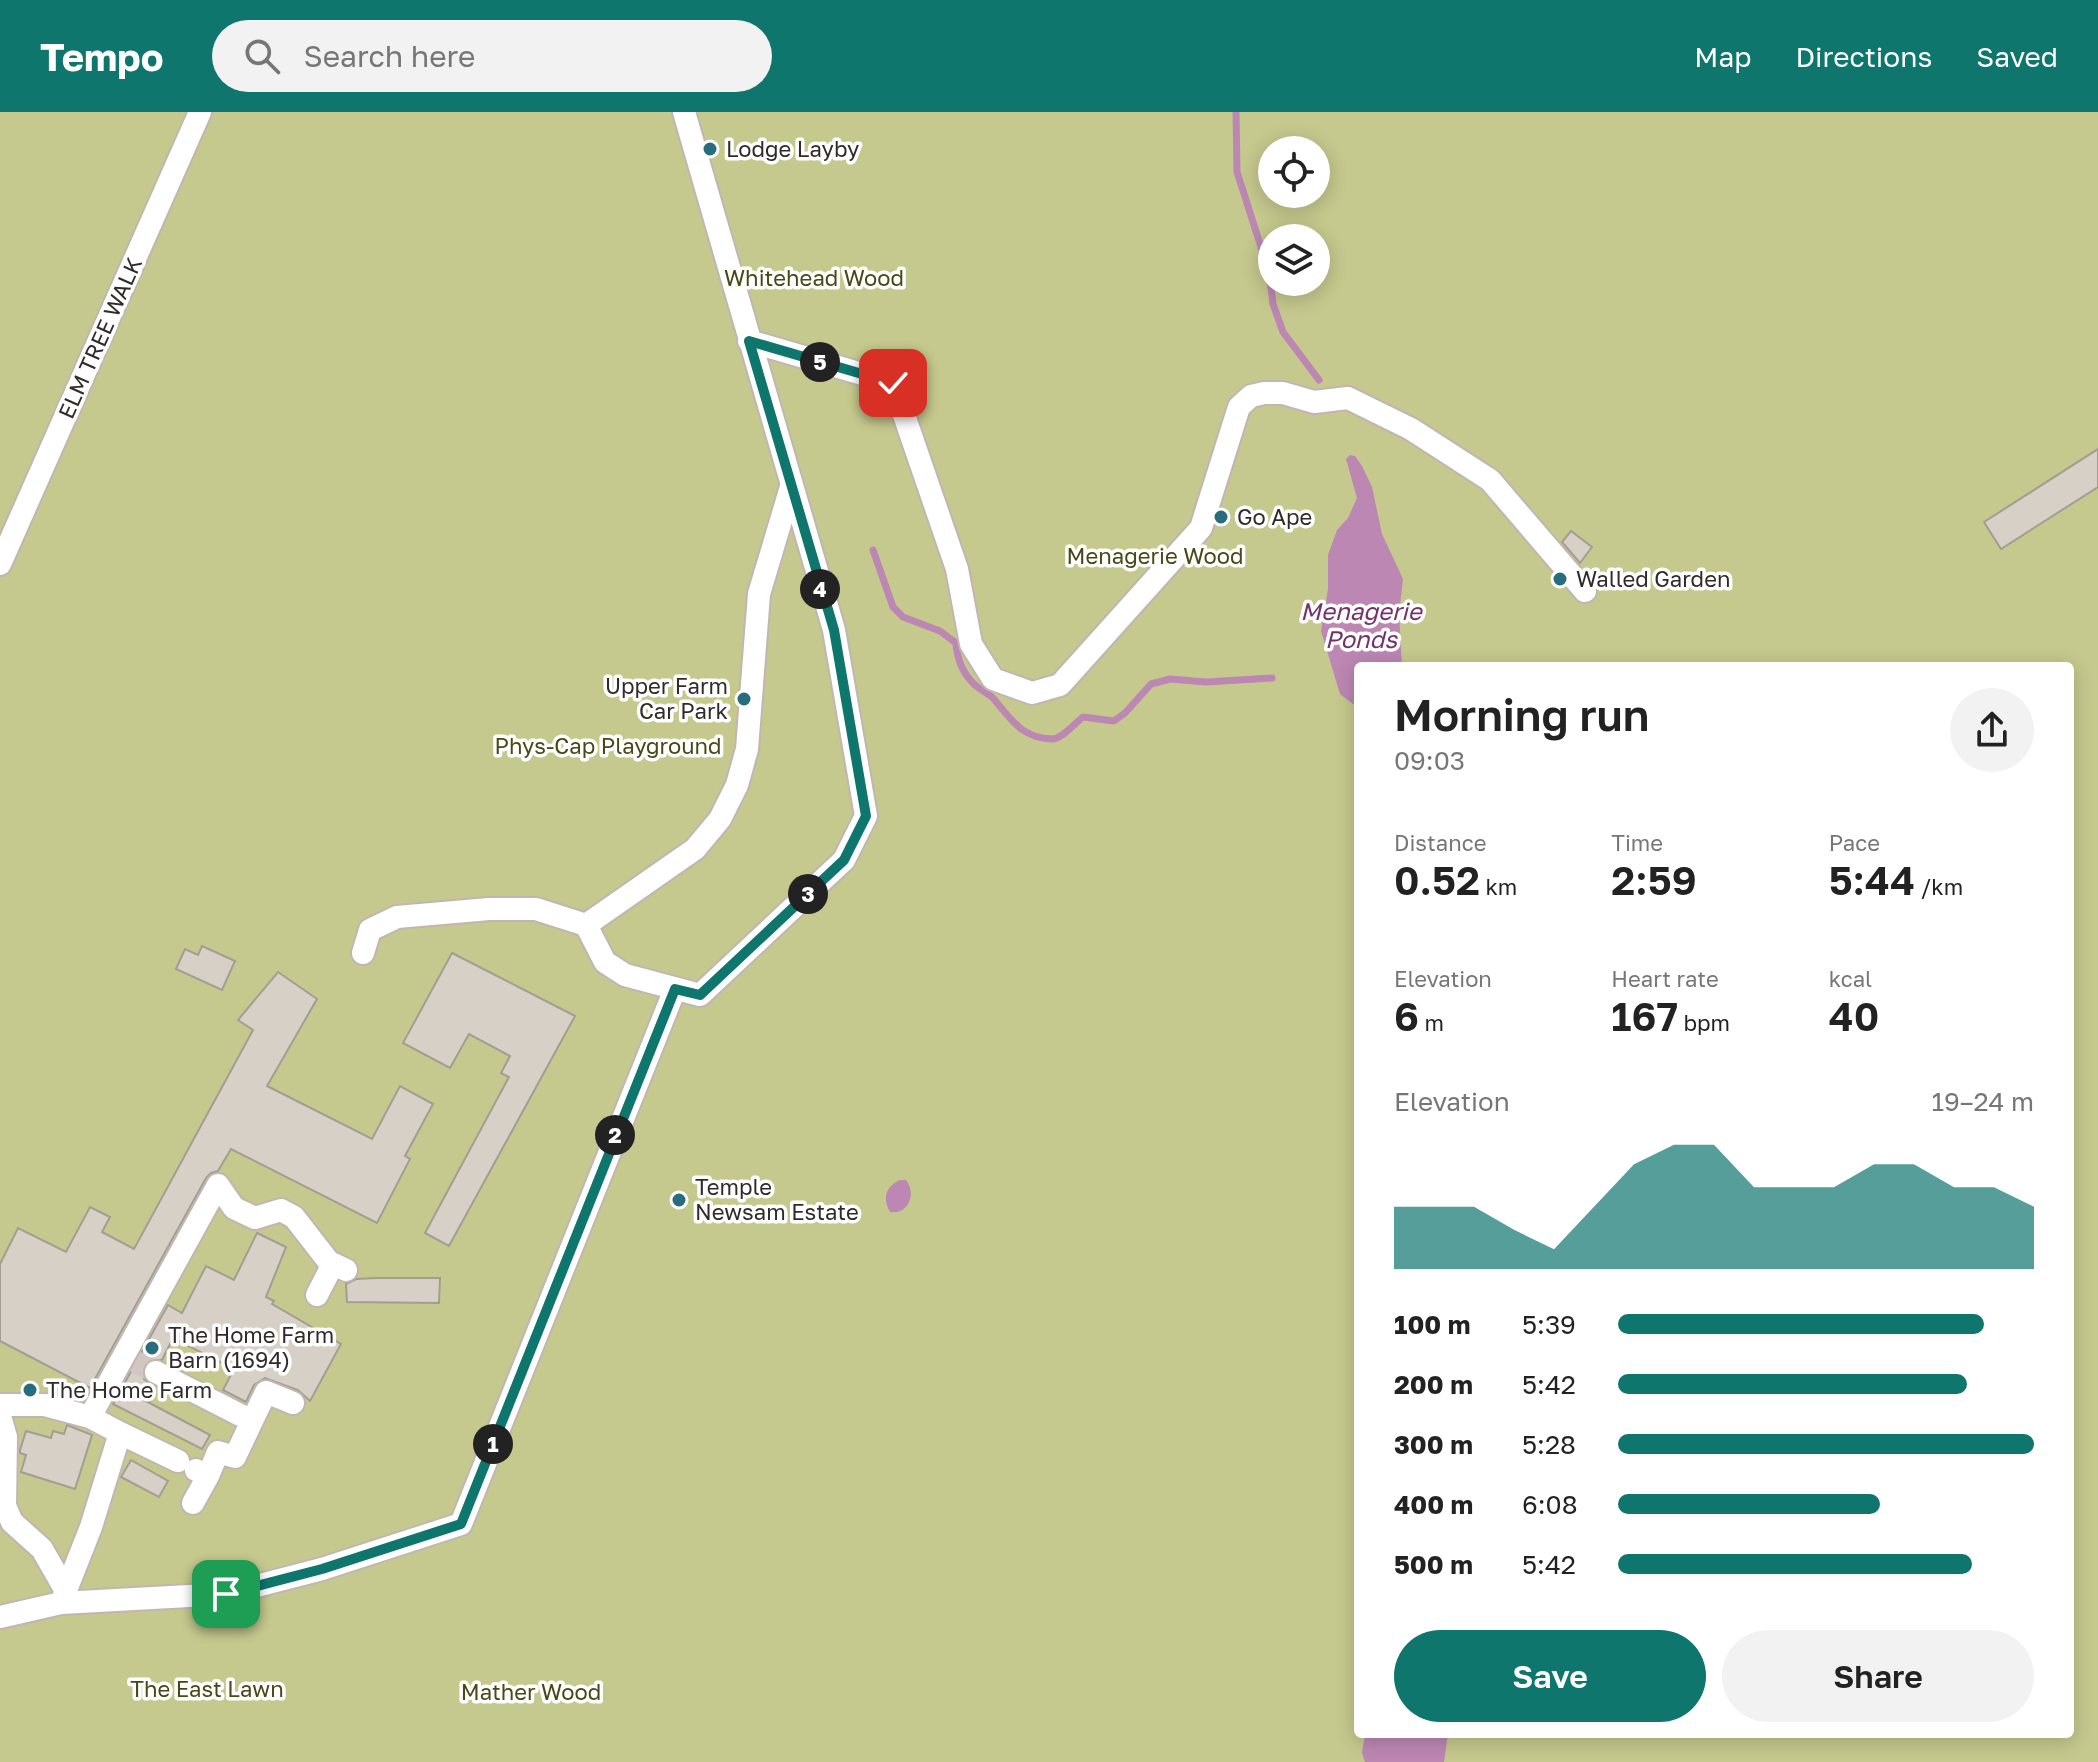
<!DOCTYPE html>
<meta charset="utf-8">
<style>
:root{--surface:#fff;--page:#f2f2f2;--text:#222;--muted:#767676;--accent:#0f766e}
body{margin:0;font-family:"Golos Text",sans-serif;background:var(--page);color:var(--text);height:100vh;display:flex;flex-direction:column;font-size:30px;white-space:nowrap}
*{box-sizing:border-box;margin:0}
p{font-size:26px;color:var(--muted)}
.icon{flex:none;width:44px;height:44px;fill:none;stroke:currentColor;stroke-width:2;stroke-linecap:round;stroke-linejoin:round}
.map{position:relative;flex:1;overflow:hidden}
.panel{position:absolute;left:1354px;top:550px;width:720px;height:1076px;display:flex;flex-direction:column;background:var(--surface);border-radius:8px;box-shadow:0 4px 20px #0003}
.panel>*{flex:none}
.tools{position:absolute;left:1258px;top:24px;display:grid;gap:16px}
.tools a{display:grid;place-items:center;width:72px;height:72px;border-radius:50%;background:var(--surface);box-shadow:0 4px 20px #0003;font-size:40px}
.pin{position:absolute;display:grid;place-items:center;width:68px;height:68px;color:#fff;margin:-34px;border-radius:16px;box-shadow:0 4px 12px #0006}
.km{position:absolute;width:40px;height:40px;margin:-20px;border-radius:50%;background:#222;color:#fff;font-size:22px;line-height:40px;text-align:center}
.round{display:grid;place-items:center;flex:none;width:84px;height:84px;border-radius:42px;background:var(--page)}
.head{display:flex;align-items:center;justify-content:space-between;height:136px;padding:0 40px}
h1{font-size:44px;font-weight:600;line-height:60px}
.stats{display:grid;grid-template-columns:repeat(3,1fr);gap:12px;height:136px;padding:8px 40px}
.stats div{display:grid;align-content:center}
.stats b{font-size:40px;font-weight:600}
.stats small{font-size:22px;font-weight:400}
.stats p{font-size:22px}
.chart{height:224px;padding:16px 40px}
.chart p{display:flex;justify-content:space-between}
.chart svg{width:100%;height:144px;margin-top:8px;fill:var(--accent);opacity:.7}
.button{display:flex;gap:16px;margin-top:auto;padding:16px 40px}
.button a{flex:1;height:92px;border-radius:48px;background:var(--accent);color:#fff;font-size:32px;font-weight:600;line-height:92px;text-align:center}
.button a+a{background:var(--page);color:var(--text)}
ul{padding:0 40px;list-style:none;font-size:26px}
li{display:grid;grid-template-columns:128px 96px 1fr;align-items:center;height:60px}
li i{height:20px;border-radius:10px;background:var(--accent)}
header{display:flex;align-items:center;gap:48px;box-sizing:border-box;height:112px;padding:0 40px;background:var(--accent);color:#fff}
header strong{font-size:38px}
nav{display:flex;gap:44px;margin-inline-start:auto;font-size:28px}
.search{width:560px;height:72px;background:var(--page);display:flex;align-items:center;gap:20px;box-sizing:border-box;padding:0 28px;border-radius:44px;color:var(--muted);font-size:30px}
.map>svg:first-child{display:block}
.green{fill:#c5c98d;fill-rule:evenodd}
.water{fill:#bc87b3}
.lines{fill:none;stroke-linecap:round;stroke-linejoin:round}
.stream{stroke:#bc87b3;stroke-width:7}
.building{fill:#d6d0c6;stroke:#a39d94;stroke-width:2}
.minor-tunnel{stroke:#d1c6c2;stroke-width:22;stroke-dasharray:22 11;stroke-linecap:butt}
.minor-casing{stroke:#c1b6b1;stroke-width:26}
.minor{stroke:#fff;stroke-width:22}
.route-casing{stroke:#fff;stroke-width:16}
.route{stroke:#0f766e;stroke-width:10}
.poi-dot{fill:#286d7d;stroke:#fff;stroke-width:3}
.labels{text-anchor:middle;stroke-width:7;stroke-linejoin:round;paint-order:stroke}
.poi-label{font-size:22px;fill:#302b2a;stroke:#fff;text-anchor:start}
.park-label{font-size:22px;fill:#474916;stroke:#fff}
.street-label{font-size:22px;fill:#302b2a;stroke:#fff}
.water-label{font-size:24px;font-style:italic;fill:#73326b;stroke:#fff}
</style>
<header>
<strong>Tempo</strong>
<div class="search"><svg class="icon" aria-label="search" viewBox="0 0 24 24"><circle cx="10" cy="10" r="6"/><path d="M15 15l6 6"/></svg>Search here</div>
<nav><a>Map</a><a>Directions</a><a>Saved</a></nav>
</header>
<div class="map">
<svg width="2098" height="1650" viewBox="0 0 2098 1650">
<rect width="100%" height="100%" fill="#f9ede8"/>
<!-- green -->
<path class="green" d="M0 0H2098V1650H0ZM1272 38H1316V82H1272ZM1272 126H1316V170H1272ZM1358 554H2070V1622H1358Z"/>
<!-- water -->
<path class="water" d="M1350 343 1355 344 1362 354 1372 375 1382 422 1403 467 1399 502 1402 554H1358V596L1340 582 1321 519 1328 477V443L1337 418 1348 406 1357 386 1346 347Z
M900 1068H906C917 1082 908 1103 890 1100 882 1086 886 1074 900 1068Z
M1365 1622H1448L1444 1650H1365L1362 1641Z"/>
<g class="lines">
<!-- stream -->
<path class="stream" d="M1236 0 1237 60 1269 160 1273 192 1283 220 1319 268
M873 438 893 495 903 505 940 519 956 531C957 546 962 560 973 571 978 577 987 580 993 586 1011 607 1021 626 1052 627 1062 627 1075 611 1083 605L1114 609 1125 601 1151 572 1170 567 1206 570 1272 566"/>
</g>
<!-- building -->
<path class="building" d="M2098 337V375L2001 437 1984 410Z
M1571 419 1592 435 1580 451 1562 430Z
M202 834 235 849 222 878 176 857 185 837 198 843Z
M452 841 575 904 449 1134 425 1121 509 965 501 961 510 944 469 922 450 956 403 931Z
M278 860 317 887 267 974 372 1027 400 974 433 992 405 1044 410 1047 377 1111 231 1037 218 1059 211 1061 206 1066 90 1276 0 1229V1152L18 1116 66 1140 90 1095 110 1105 102 1120 134 1137 253 918 238 908Z
M257 1121 286 1135 266 1185 274 1189 272 1192 341 1232 310 1289 298 1278 265 1266 254 1273 246 1290 223 1278 234 1257 173 1226 162 1248H149L143 1254 144 1267 150 1272 142 1287 210 1323 202 1337 113 1292 168 1193 182 1201 206 1154 234 1168Z
M376 1166H440L439 1191 347 1190 346 1172 356 1167Z
M67 1313 92 1323 75 1377 21 1360 26 1343 20 1341V1338L26 1319 51 1326 53 1319 64 1322Z
M131 1348 168 1369 159 1385 121 1365Z"/>
<g class="lines">
<!-- minor-tunnel -->
<path class="minor-tunnel" d="M130 1247 156 1260"/>
<defs>
<path id="minor" d="M684 0 834 518 866 704 844 748 700 883 625 863 605 850 586 813 695 737 720 707 737 673 747 637 759 482 791 375
M749 229 893 271 957 457 971 532 993 567 1032 581 1060 573 1201 416 1239 295 1251 284 1264 281H1283L1314 290 1348 286 1411 317 1490 368 1585 479
M0 452 200 0
M363 841 370 818 397 805 489 797H536L586 813
M317 1183 333 1152
M156 1260 252 1309 235 1345 218 1340 208 1364
M0 1293H45L90 1305
M0 1304 6 1325 5 1394 12 1410 42 1437 66 1479
M252 1309 266 1280 293 1291
M120 1321 178 1349
M193 1391 208 1364 196 1358
M61 1491 91 1415 120 1321 90 1305 218 1073 234 1096 255 1106 281 1098 294 1105 329 1150 346 1158
M0 1505 61 1491 226 1482 322 1457 461 1412 675 877"/>
</defs>
<!-- minor casing -->
<use href="#minor" class="minor-casing"/>
<!-- minor -->
<use href="#minor" class="minor"/>
</g>
<g class="lines">
<defs>
<path id="route" d="M226 1482 322 1457 461 1412 675 877 700 883 844 748 866 704 834 518 749 229 893 271"/>
</defs>
<!-- route casing -->
<use href="#route" class="route-casing"/>
<!-- route -->
<use href="#route" class="route"/>
</g>
<!-- markers -->
<g class="poi-dot">
<circle cx="710" cy="37" r="8"/>
<circle cx="1221" cy="405" r="8"/>
<circle cx="1560" cy="467" r="8"/>
<circle cx="744" cy="587" r="8"/>
<circle cx="679" cy="1088" r="8"/>
<circle cx="152" cy="1236" r="8"/>
<circle cx="30" cy="1278" r="8"/>
</g>
<g class="labels">
<!-- poi labels -->
<g class="poi-label">
<text x="726" y="45">Lodge Layby</text>
<text x="1237" y="413">Go Ape</text>
<text x="1576" y="475">Walled Garden</text>
<text x="728" y="582" text-anchor="end">Upper Farm<tspan x="728" dy="25">Car Park</tspan></text>
<text x="695" y="1083">Temple<tspan x="695" dy="25">Newsam Estate</tspan></text>
<text x="168" y="1231">The Home Farm<tspan x="168" dy="25">Barn (1694)</tspan></text>
<text x="46" y="1286">The Home Farm</text>
</g>
<!-- park labels -->
<g class="park-label">
<text x="814" y="174">Whitehead Wood</text>
<text x="1155" y="452">Menagerie Wood</text>
<text x="608" y="642">Phys-Cap Playground</text>
<text x="207" y="1585">The East Lawn</text>
<text x="531" y="1588">Mather Wood</text>
</g>
<!-- street labels -->
<g class="street-label">
<text transform="translate(100 226) rotate(-66)" y="8">ELM TREE WALK</text>
</g>
<!-- water labels -->
<g class="water-label">
<text x="1361" y="508">Menagerie<tspan x="1361" dy="28">Ponds</tspan></text>
</g>
</g>
</svg>
<div class="tools">
<a><svg class="icon" aria-label="locate" viewBox="0 0 24 24"><circle cx="12" cy="12" r="6"/><path d="M12 2v4M12 18v4M2 12h4M18 12h4"/></svg></a>
<a><svg class="icon" aria-label="layers" viewBox="0 0 24 24"><path d="M12 4l9 5-9 5-9-5zM3 14l9 5 9-5"/></svg></a>
</div>
<div class="pin" style="left:226px;top:1482px;background:#1e9e55"><svg class="icon" aria-label="arrive" viewBox="0 0 24 24"><path d="M6 21V4h12l-3 4 3 4H6"/></svg></div>
<div class="pin" style="left:893px;top:271px;background:#d93025"><svg class="icon" aria-label="check" viewBox="0 0 24 24"><path d="M5 12l5 5 9-10"/></svg></div>
<b class="km" style="left:493px;top:1332px">1</b>
<b class="km" style="left:615px;top:1023px">2</b>
<b class="km" style="left:808px;top:782px">3</b>
<b class="km" style="left:820px;top:477px">4</b>
<b class="km" style="left:820px;top:250px">5</b>
<section class="panel">
<div class="head"><div><h1>Morning run</h1><p>09:03</p></div><a class="round"><svg class="icon" aria-label="share" viewBox="0 0 24 24"><path d="M12 15V3M7 8l5-5 5 5M5 13v7h14v-7"/></svg></a></div>
<div class="stats">
<div><p>Distance</p><b>0.52<small> km</small></b></div>
<div><p>Time</p><b>2:59</b></div>
<div><p>Pace</p><b>5:44<small> /km</small></b></div>
</div>
<div class="stats">
<div><p>Elevation</p><b>6<small> m</small></b></div>
<div><p>Heart rate</p><b>167<small> bpm</small></b></div>
<div><p>kcal</p><b>40</b></div>
</div>
<div class="chart"><p><span>Elevation</span>19–24 m</p>
<svg viewBox="0 0 160 44" preserveAspectRatio="none"><path d="M0 44V25L10 25L20 25L30 32L40 38L50 25L60 12L70 6L80 6L90 19L100 19L110 19L120 12L130 12L140 19L150 19L160 25V44z"/></svg>
</div>
<ul>
<li><b>100 m</b>5:39<i style="width:88%"></i></li>
<li><b>200 m</b>5:42<i style="width:84%"></i></li>
<li><b>300 m</b>5:28<i style="width:100%"></i></li>
<li><b>400 m</b>6:08<i style="width:63%"></i></li>
<li><b>500 m</b>5:42<i style="width:85%"></i></li>
</ul>
<div class="button"><a>Save</a><a>Share</a></div>
</section>
</div>
